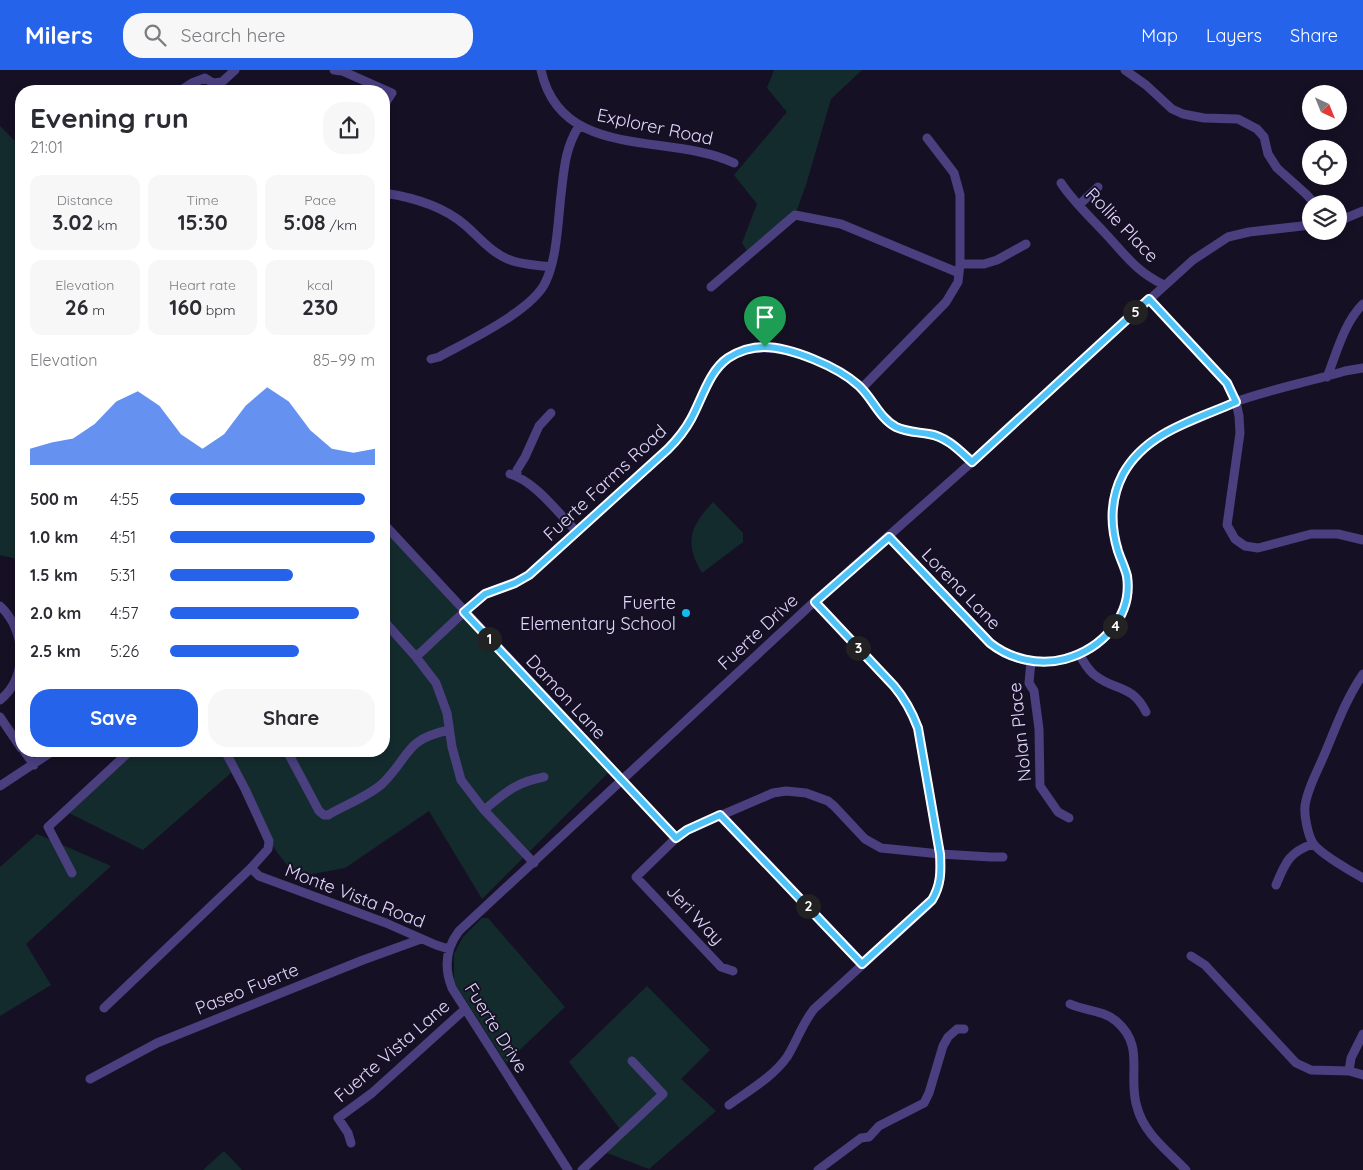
<!DOCTYPE html>
<meta charset="utf-8">
<style>
:root{--surface:#fff;--page:#f7f7f7;--text:#2b2b33;--muted:#7c7c81;--accent:#2563eb}
body{margin:0;font-family:Quicksand,sans-serif;background:var(--page);color:var(--text);height:100vh;display:flex;flex-direction:column;font-size:19px;white-space:nowrap}
*{box-sizing:border-box;margin:0}
p{font-size:16px;color:var(--muted)}
.icon{flex:none;width:28px;height:28px;fill:none;stroke:currentColor;stroke-width:2;stroke-linecap:round;stroke-linejoin:round}
.map{position:relative;flex:1;overflow:hidden}
.drawer{position:absolute;left:15px;top:15px;width:375px;height:672px;display:flex;flex-direction:column;background:var(--surface);border-radius:20px;box-shadow:0 2px 8px #0003}
.drawer>*{flex:none}
.needle{width:32px;rotate:137deg}
.controls{position:absolute;left:1302px;top:15px;display:grid;gap:10px}
.controls a{display:grid;place-items:center;width:45px;height:45px;border-radius:50%;background:var(--surface);box-shadow:0 2px 8px #0003;font-size:25px}
.pin{position:absolute;display:grid;place-items:center;width:42px;height:42px;color:#fff;margin:-51px -21px;border-radius:50% 50% 50% 0;rotate:-45deg;box-shadow:0 0 5px #0007}
.pin .icon{rotate:45deg}
.km{position:absolute;width:25px;height:25px;margin:-12px;border-radius:50%;background:#222;color:#fff;font-size:14px;line-height:25px;text-align:center}
.round{display:grid;place-items:center;flex:none;width:52px;height:52px;border-radius:20px;background:var(--page)}
.overview{display:flex;align-items:center;justify-content:space-between;height:85px;padding:0 15px}
h1{font-size:28px;font-weight:700;line-height:38px}
.stats{display:grid;grid-template-columns:repeat(3,1fr);gap:8px;height:85px;padding:5px 15px}
.stats div{display:grid;align-content:center;border-radius:12px;background:var(--page);text-align:center}
.stats b{font-size:21px;font-weight:700}
.stats small{font-size:14px;font-weight:400}
.stats p{font-size:14px}
.chart{height:140px;padding:10px 15px}
.chart p{display:flex;justify-content:space-between}
.chart svg{width:100%;height:90px;margin-top:5px;fill:var(--accent);opacity:.7}
.button{display:flex;gap:10px;margin-top:auto;padding:10px 15px}
.button a{flex:1;height:58px;border-radius:20px;background:var(--accent);color:#fff;font-size:20px;font-weight:700;line-height:58px;text-align:center}
.button a+a{background:var(--page);color:var(--text)}
ul{padding:0 15px;list-style:none;font-size:16px}
li{display:grid;grid-template-columns:80px 60px 1fr;align-items:center;height:38px}
li i{height:12px;border-radius:6px;background:var(--accent)}
header{display:flex;align-items:center;gap:30px;box-sizing:border-box;height:70px;padding:0 25px;background:var(--accent);color:#fff}
header strong{font-size:24px}
nav{display:flex;gap:28px;margin-inline-start:auto;font-size:18px}
.search{width:350px;height:45px;background:var(--page);display:flex;align-items:center;gap:12px;box-sizing:border-box;padding:0 18px;border-radius:20px;color:var(--muted);font-size:19px}
.map>svg:first-child{display:block}
.green{fill:#142b2d}
.lines{fill:none;stroke-linecap:round;stroke-linejoin:round}
.minor{stroke:#4a3f7f;stroke-width:9}
.route-casing{stroke:#fff;stroke-width:10}
.route{stroke:#4fc3f7;stroke-width:6}
.poi-dot{fill:#12bbec;stroke:#161024;stroke-width:2}
.labels{text-anchor:middle;stroke-width:4;stroke-linejoin:round;paint-order:stroke}
.street-label{font-size:18px;fill:#e0d7fc;stroke:#161024}
.poi-label{font-size:18px;fill:#e0d7fc;stroke:#161024;text-anchor:end}
</style>
<header>
<strong>Milers</strong>
<div class="search"><svg class="icon" aria-label="search" viewBox="0 0 24 24"><circle cx="10" cy="10" r="6"/><path d="M15 15l6 6"/></svg>Search here</div>
<nav><a>Map</a><a>Layers</a><a>Share</a></nav>
</header>
<div class="map">
<svg width="1363" height="1100" viewBox="0 0 1363 1100">
<rect width="100%" height="100%" fill="#161024"/>
<!-- green -->
<path class="green" d="M774 0H862L831 29 806 115 795 145 749 184 742 173 757 134 734 105 787 42 767 18Z
M0 56 21 77V490L0 485Z
M713 432 743 463V472L702 503C684 472 690 457 713 432Z
M384 459 612 699 482 829 429 741 345 798 296 807 271 774 229 681H384Z
M135 681H221L231 703 143 780 69 743Z
M37 764 111 796 26 874 51 915 0 946V797Z
M482 848H488L565 937 506 993 454 912V884L463 867Z
M647 916 710 980 681 1009 716 1041 649 1099 602 1081 622 1062 569 992Z
M224 1081 242 1100H203Z"/>
<g class="lines">
<!-- minor -->
<path class="minor" d="M334 0 342 1 392 23 384 35
M541 0C561 92 669 62 734 93
M1125 0 1146 15 1172 39 1183 44 1204 48 1238 49 1257 59 1264 67 1268 84 1277 98 1306 124 1315 134
M180 21 192 13 205 8 213 13 222 12 235 0
M1061 113C1072 130 1089 146 1103 161 1125 184 1134 200 1164 215
M384 123C411 127 443 136 465 155 480 168 493 185 513 191 525 195 539 195 551 197
M1079 135 1098 117
M1339 151 1363 141
M960 194H984L997 190 1026 174
M711 217 795 145 841 154 959 203
M1149 229 1227 313 1236 332 1239 346 1240 363 1227 455 1235 469 1245 476 1258 478 1311 464H1338L1363 470
M431 289 439 287C468 271 534 240 546 211 557 188 558 150 561 125 564 99 565 78 579 56
M1327 307C1337 282 1344 253 1363 234
M861 319 946 232 958 212 960 194V125L954 103 927 68
M510 404C535 411 559 444 577 462
M517 406V400L525 387 539 356 551 343
M384 454 676 768
M889 467 995 577C1016 591 1043 596 1067 588 1103 577 1133 546 1127 507 1126 498 1121 490 1118 482 1108 448 1112 413 1136 386 1152 367 1174 358 1197 349 1210 343 1222 337 1235 332 1271 319 1309 312 1345 301L1363 298
M0 536C26 560 29 607 0 630
M384 551 416 587 436 613 447 643 452 677 461 710 484 740 534 793
M1079 584C1084 592 1088 601 1096 606 1115 621 1132 614 1146 642
M416 587 480 527C495 518 513 515 529 505L668 379C677 370 685 360 691 349 702 329 709 302 728 288 763 264 830 289 858 315 872 327 879 348 896 357 906 363 918 362 929 364 947 367 959 380 972 392
M1031 591 1029 613 1034 621 1039 659 1040 716 1058 742 1069 748
M1363 604C1345 630 1335 660 1322 690 1316 704 1307 720 1305 736 1304 745 1308 766 1313 773 1319 783 1352 802 1363 808
M0 647 21 678
M24 681 34 695
M225 681 245 719 269 771 268 779 251 798 259 806 386 853 436 875 449 879
M287 681 319 741 324 745H328C345 735 367 727 382 714 411 686 403 670 449 660
M0 716 53 681
M484 740C505 723 516 712 544 707
M721 745 862 893
M72 803 48 757 130 681
M1276 815C1285 793 1289 782 1313 774
M1191 886 1205 895 1296 993 1311 1000 1349 1001 1363 1005
M733 901 721 897 636 807 676 768 687 760 773 723 786 721 806 723 828 731 834 736 865 769 881 778 940 784 991 787H1003
M1070 934C1085 941 1103 940 1116 951 1146 976 1127 1006 1137 1037 1144 1064 1168 1081 1186 1100
M104 938 251 798
M1349 1001 1351 988 1363 964
M90 1009 157 973 363 890 421 869
M729 1035C748 1021 773 1007 787 987 797 971 802 954 814 939L928 835C941 819 941 804 940 784L918 658 912 643 899 622 815 531
M351 1073 348 1063 338 1048 372 1023 464 940
M568 1100 452 918C444 898 446 878 459 861L815 531 972 392 1055 315 1193 190 1228 167 1249 162 1311 155
M582 1100 663 1024 632 991
M818 1100 861 1068 869 1067 879 1056 924 1033 929 1023 943 976 948 967 957 959H964"/>
</g>
<g class="lines">
<defs>
<path id="route" d="M1149 229 1227 313 1236 332C1195 350 1146 362 1123 404 1110 429 1110 455 1118 481 1121 490 1125 498 1127 506 1133 547 1101 579 1065 589 1039 596 1010 589 990 573L889 467 815 532 894 616C905 629 912 642 918 658L940 784C941 802 941 815 932 830L862 894 720 745 687 760 676 768 464 542 485 524 515 513 529 505 668 379C677 370 685 360 691 349 702 329 709 301 728 288 739 281 751 277 764 277 791 277 838 297 858 315 872 327 879 348 896 357 906 362 918 362 929 364 947 367 959 380 972 392Z"/>
</defs>
<!-- route casing -->
<use href="#route" class="route-casing"/>
<!-- route -->
<use href="#route" class="route"/>
</g>
<!-- markers -->
<circle class="poi-dot" cx="686" cy="543" r="5"/>
<g class="labels">
<!-- street labels -->
<g class="street-label">
<text transform="translate(655 57) rotate(12)" y="6">Explorer Road</text>
<text transform="translate(1122 155) rotate(46)" y="6">Rollie Place</text>
<text transform="translate(605 413) rotate(-43)" y="6">Fuerte Farms Road</text>
<text transform="translate(961 519) rotate(46)" y="6">Lorena Lane</text>
<text transform="translate(758 562) rotate(-43)" y="6">Fuerte Drive</text>
<text transform="translate(566 627) rotate(47)" y="6">Damon Lane</text>
<text transform="translate(1020 662) rotate(-96)" y="6">Nolan Place</text>
<text transform="translate(355 826) rotate(21)" y="6">Monte Vista Road</text>
<text transform="translate(695 845) rotate(47)" y="6">Jeri Way</text>
<text transform="translate(247 919) rotate(-22)" y="6">Paseo Fuerte</text>
<text transform="translate(496 958) rotate(58)" y="6">Fuerte Drive</text>
<text transform="translate(392 981) rotate(-41)" y="6">Fuerte Vista Lane</text>
</g>
<!-- poi labels -->
<g class="poi-label">
<text x="676" y="539">Fuerte<tspan x="676" dy="21">Elementary School</tspan></text>
</g>
</g>
</svg>
<div class="controls">
<a><svg class="needle" viewBox="-14 -14 28 28"><path d="M0-13l5 13h-10z" fill="#e53935"/><path d="M0 13l5-13h-10z" fill="#7c7c81"/></svg></a>
<a><svg class="icon" aria-label="locate" viewBox="0 0 24 24"><circle cx="12" cy="12" r="6"/><path d="M12 2v4M12 18v4M2 12h4M18 12h4"/></svg></a>
<a><svg class="icon" aria-label="layers" viewBox="0 0 24 24"><path d="M12 4l9 5-9 5-9-5zM3 14l9 5 9-5"/></svg></a>
</div>
<div class="pin" style="left:765px;top:277px;background:#1e9e55"><svg class="icon" aria-label="arrive" viewBox="0 0 24 24"><path d="M6 21V4h12l-3 4 3 4H6"/></svg></div>
<b class="km" style="left:489px;top:569px">1</b>
<b class="km" style="left:808px;top:836px">2</b>
<b class="km" style="left:858px;top:578px">3</b>
<b class="km" style="left:1115px;top:556px">4</b>
<b class="km" style="left:1135px;top:242px">5</b>
<section class="drawer">
<div class="overview"><div><h1>Evening run</h1><p>21:01</p></div><a class="round"><svg class="icon" aria-label="share" viewBox="0 0 24 24"><path d="M12 15V3M7 8l5-5 5 5M5 13v7h14v-7"/></svg></a></div>
<div class="stats">
<div><p>Distance</p><b>3.02<small> km</small></b></div>
<div><p>Time</p><b>15:30</b></div>
<div><p>Pace</p><b>5:08<small> /km</small></b></div>
</div>
<div class="stats">
<div><p>Elevation</p><b>26<small> m</small></b></div>
<div><p>Heart rate</p><b>160<small> bpm</small></b></div>
<div><p>kcal</p><b>230</b></div>
</div>
<div class="chart"><p><span>Elevation</span>85–99 m</p>
<svg viewBox="0 0 160 44" preserveAspectRatio="none"><path d="M0 44V36L10 33L20 31L30 24L40 13L50 8L60 15L70 29L80 36L90 29L100 15L110 6L120 13L130 27L140 36L150 38L160 36V44z"/></svg>
</div>
<ul>
<li><b>500 m</b>4:55<i style="width:95%"></i></li>
<li><b>1.0 km</b>4:51<i style="width:100%"></i></li>
<li><b>1.5 km</b>5:31<i style="width:60%"></i></li>
<li><b>2.0 km</b>4:57<i style="width:92%"></i></li>
<li><b>2.5 km</b>5:26<i style="width:63%"></i></li>
</ul>
<div class="button"><a>Save</a><a>Share</a></div>
</section>
</div>
